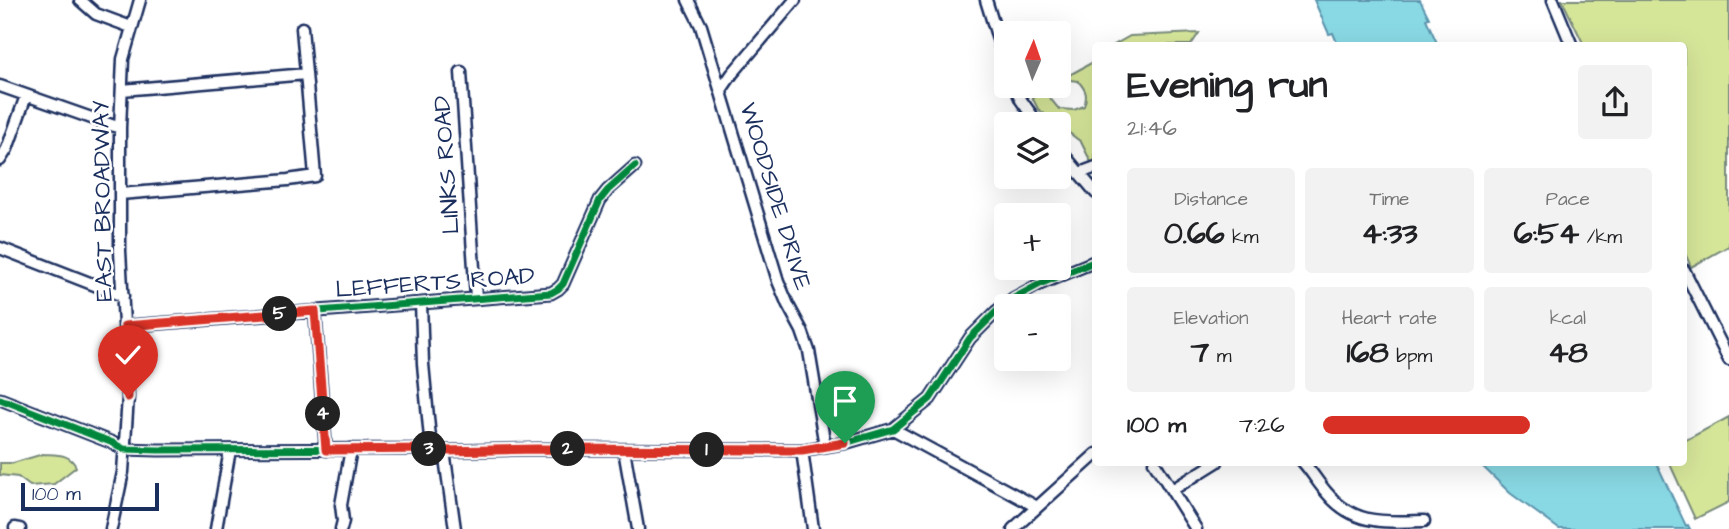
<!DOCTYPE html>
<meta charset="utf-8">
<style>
:root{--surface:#fff;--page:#f2f2f2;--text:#202124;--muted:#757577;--accent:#d93025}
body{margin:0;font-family:"Architects Daughter",sans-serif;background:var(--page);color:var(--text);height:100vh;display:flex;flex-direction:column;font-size:26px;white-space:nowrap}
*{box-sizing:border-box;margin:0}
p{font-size:23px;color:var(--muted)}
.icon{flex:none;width:38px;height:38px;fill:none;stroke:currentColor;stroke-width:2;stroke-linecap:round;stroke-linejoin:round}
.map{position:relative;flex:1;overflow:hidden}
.drawer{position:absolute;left:1092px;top:42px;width:595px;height:424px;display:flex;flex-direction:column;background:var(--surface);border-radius:7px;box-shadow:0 7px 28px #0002}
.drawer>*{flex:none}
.needle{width:46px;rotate:2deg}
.fabs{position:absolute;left:994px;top:21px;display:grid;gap:14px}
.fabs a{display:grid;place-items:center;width:77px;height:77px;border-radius:7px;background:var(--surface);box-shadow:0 7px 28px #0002;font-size:35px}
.scale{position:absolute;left:21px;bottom:18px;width:138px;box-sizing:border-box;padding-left:7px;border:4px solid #1b2f5e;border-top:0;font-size:19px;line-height:24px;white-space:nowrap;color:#1b2f5e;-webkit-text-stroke:5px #fff;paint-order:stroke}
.pin{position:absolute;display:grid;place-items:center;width:60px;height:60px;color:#fff;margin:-72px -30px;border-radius:50% 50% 50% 0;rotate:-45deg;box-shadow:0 0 7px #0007}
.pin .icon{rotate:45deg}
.km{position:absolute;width:35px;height:35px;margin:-18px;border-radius:50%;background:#222;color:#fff;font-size:19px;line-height:35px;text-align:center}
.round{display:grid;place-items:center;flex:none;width:74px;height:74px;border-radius:7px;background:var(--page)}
.summary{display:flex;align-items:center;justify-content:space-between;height:119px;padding:0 35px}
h1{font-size:38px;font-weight:700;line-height:52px}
.metrics{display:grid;grid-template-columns:repeat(3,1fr);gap:10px;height:119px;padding:7px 35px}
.metrics div{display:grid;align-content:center;border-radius:7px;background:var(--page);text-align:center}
.metrics b{font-size:30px;font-weight:700}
.metrics small{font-size:19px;font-weight:400}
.metrics p{font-size:19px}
ul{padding:0 35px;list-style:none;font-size:23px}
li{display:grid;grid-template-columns:112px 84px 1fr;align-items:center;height:52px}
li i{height:18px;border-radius:9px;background:var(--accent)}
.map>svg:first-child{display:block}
.green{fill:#d6e699;stroke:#788a7c;stroke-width:2}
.water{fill:#89d9e4;stroke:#5d95ae;stroke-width:2}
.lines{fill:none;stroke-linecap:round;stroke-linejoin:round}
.street-casing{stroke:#1b2f5e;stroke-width:15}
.street{stroke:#fff;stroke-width:10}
.cycleway-casing{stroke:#fff;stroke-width:11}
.cycleway{stroke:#00873e;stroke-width:7}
.route-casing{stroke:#fff;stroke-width:14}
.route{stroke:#d93025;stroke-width:9}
.labels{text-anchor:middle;stroke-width:5;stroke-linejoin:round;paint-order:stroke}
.street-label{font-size:24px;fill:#1b2f5e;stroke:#fff}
</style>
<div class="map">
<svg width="1729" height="529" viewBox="0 0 1729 529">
<rect width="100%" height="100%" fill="#fff"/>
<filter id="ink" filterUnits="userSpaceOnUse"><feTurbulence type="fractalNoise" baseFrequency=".0143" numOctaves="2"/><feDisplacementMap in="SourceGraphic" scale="14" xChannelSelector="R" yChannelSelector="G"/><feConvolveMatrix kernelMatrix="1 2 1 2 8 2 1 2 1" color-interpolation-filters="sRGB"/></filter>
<g filter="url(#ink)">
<!-- green -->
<path class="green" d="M1562 0H1729V246L1691 267 1684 251V46L1584 45Z
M1199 33 1191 45H1114L1130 36Z
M1095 61V170L1081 142 1038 109 1032 97 1034 90C1047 89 1050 100 1059 109L1074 110 1084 106C1088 95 1086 90 1078 81L1062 79Z
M1729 417V502L1695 519 1669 462H1684V441Z
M43 454C56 455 70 453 76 467L54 484 30 486 18 477 0 475V463H13Z"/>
<!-- water -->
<path class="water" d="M1314 0H1420L1429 18 1426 19 1438 45H1338L1333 33 1329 34Z
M1478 462H1656L1686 526 1688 525 1690 529H1559L1510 493Z"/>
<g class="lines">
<defs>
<path id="street" d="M80 0 96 14 131 27
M688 0 701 26 778 281 788 305 802 331 809 351 825 446
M986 0 1006 65
M1553 0 1572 46
M461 72 476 298
M0 86 120 128
M1015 86 1021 100 1038 124
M122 90 306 74
M721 90 732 74 795 0
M1059 149 1096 193
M0 160 7 149 26 96
M1080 173 1096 167
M120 194 288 180 315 176 302 28
M0 248 123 296
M1684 270 1729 360
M421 303 423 364 431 449
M315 311 326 450
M125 326 551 293 558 289 563 284 600 200 608 190 635 166
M0 399 113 443 124 449 158 450 431 449 444 451 537 449 802 450 845 443 893 429 930 399 970 338 996 312 1014 298 1042 283 1096 261
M893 429 1037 507
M624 450 638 529
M802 450 813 529
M444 451 455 529
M1154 462 1196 529
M1303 462C1312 472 1318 483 1327 493 1354 526 1386 522 1424 521
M1172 490 1217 462
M15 528 20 529
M111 529 123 472 128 397 120 251V128L123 59 140 0
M216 529 230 450
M341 529 343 521 341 505 351 449
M1013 529 1096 454"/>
</defs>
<!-- street casing -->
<use href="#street" class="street-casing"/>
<!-- street -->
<use href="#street" class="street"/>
<defs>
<path id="cycleway" d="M125 326 551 293 558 289 563 284 600 200 608 190 635 166
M0 399 113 443 124 449 158 450 431 449 444 451 537 449 802 450 845 443 893 429 930 399 970 338 996 312 1014 298 1042 283 1096 261"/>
</defs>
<!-- cycleway casing -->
<use href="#cycleway" class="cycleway-casing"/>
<!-- cycleway -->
<use href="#cycleway" class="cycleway"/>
</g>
</g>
<g class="lines" filter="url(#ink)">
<defs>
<path id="route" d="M128 397 125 326 315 311 326 450 431 449 444 451 537 449 802 450 845 443"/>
</defs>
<!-- route casing -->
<use href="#route" class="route-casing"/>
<!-- route -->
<use href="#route" class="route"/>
</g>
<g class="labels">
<!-- street labels -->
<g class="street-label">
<text transform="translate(446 165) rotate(-94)" y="8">LINKS ROAD</text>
<text transform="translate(776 196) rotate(73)" y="8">WOODSIDE DRIVE</text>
<text transform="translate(102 201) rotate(-91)" y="8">EAST BROADWAY</text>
<text transform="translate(435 282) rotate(-4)" y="8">LEFFERTS ROAD</text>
</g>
</g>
</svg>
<div class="fabs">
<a><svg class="needle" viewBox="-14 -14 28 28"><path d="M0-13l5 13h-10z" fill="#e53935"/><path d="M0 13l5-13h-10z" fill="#757577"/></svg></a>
<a><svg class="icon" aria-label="layers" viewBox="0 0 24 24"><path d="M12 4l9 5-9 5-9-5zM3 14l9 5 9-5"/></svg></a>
<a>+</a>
<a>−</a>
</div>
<div class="scale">100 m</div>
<div class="pin" style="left:845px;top:443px;background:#1e9e55"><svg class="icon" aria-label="arrive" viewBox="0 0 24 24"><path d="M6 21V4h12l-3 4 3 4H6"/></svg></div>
<div class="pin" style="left:128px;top:397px;background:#d93025"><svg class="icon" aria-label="check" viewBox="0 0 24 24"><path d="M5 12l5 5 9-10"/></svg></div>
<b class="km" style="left:707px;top:450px">1</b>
<b class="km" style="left:568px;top:449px">2</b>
<b class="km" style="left:429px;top:449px">3</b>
<b class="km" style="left:323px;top:414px">4</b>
<b class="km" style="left:280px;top:314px">5</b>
<section class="drawer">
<div class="summary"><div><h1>Evening run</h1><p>21:46</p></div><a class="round"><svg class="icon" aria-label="share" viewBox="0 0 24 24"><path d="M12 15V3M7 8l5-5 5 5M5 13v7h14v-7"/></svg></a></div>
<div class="metrics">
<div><p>Distance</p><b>0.66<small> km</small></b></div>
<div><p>Time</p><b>4:33</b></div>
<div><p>Pace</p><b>6:54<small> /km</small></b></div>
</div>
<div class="metrics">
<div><p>Elevation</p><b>7<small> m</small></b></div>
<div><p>Heart rate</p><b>168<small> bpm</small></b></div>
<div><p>kcal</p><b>48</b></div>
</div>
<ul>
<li><b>100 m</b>7:26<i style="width:63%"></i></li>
</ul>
</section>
</div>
